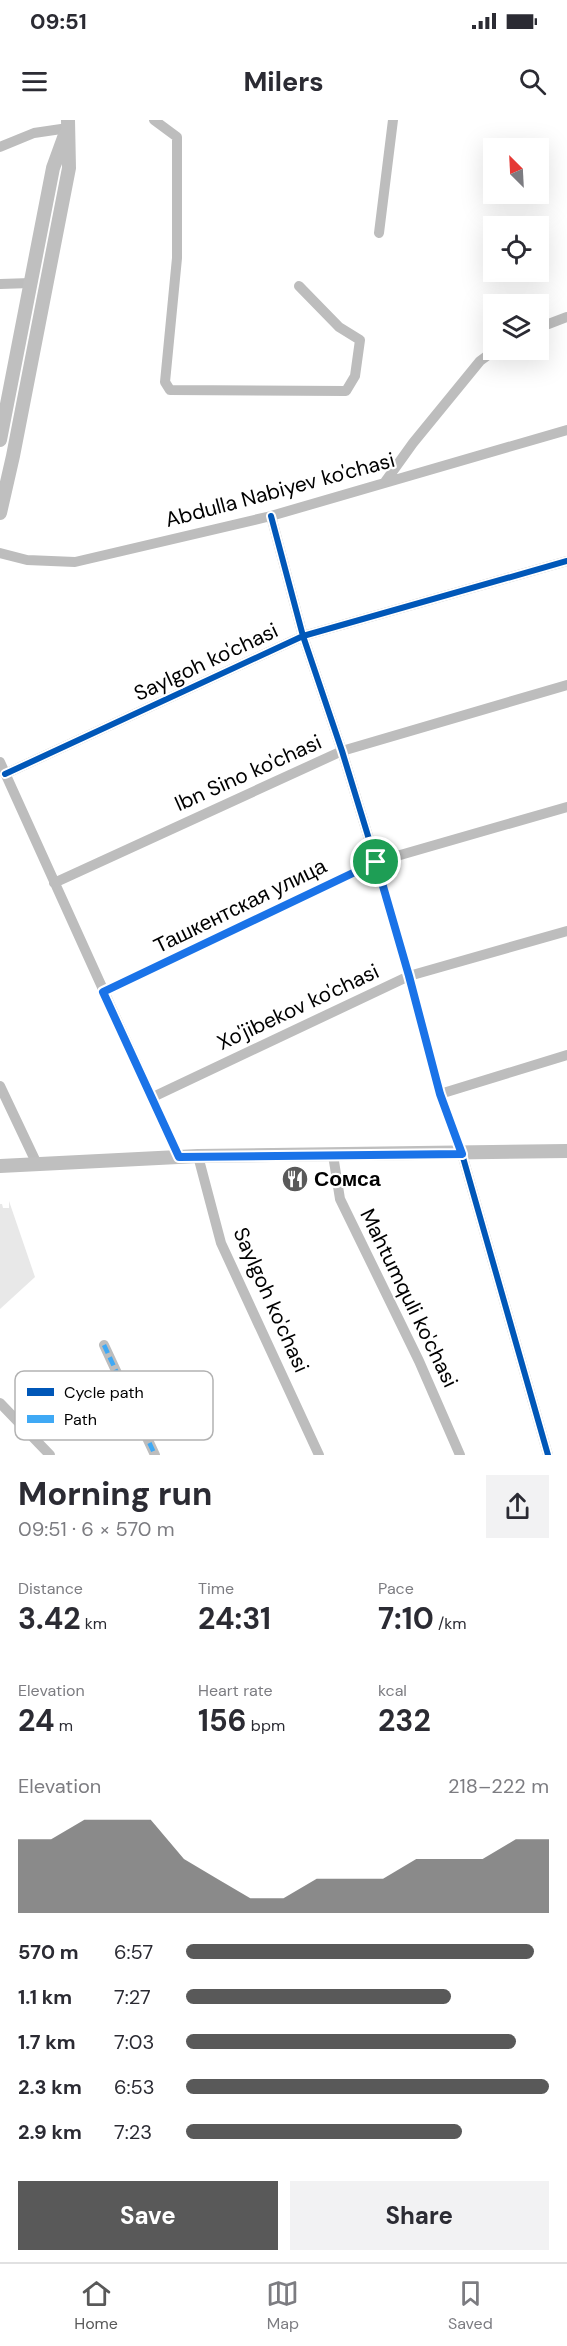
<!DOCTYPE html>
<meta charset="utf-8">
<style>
:root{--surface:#fff;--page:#f2f2f3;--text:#2b2b33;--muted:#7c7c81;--line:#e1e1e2;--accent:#595959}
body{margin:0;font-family:"DM Sans",sans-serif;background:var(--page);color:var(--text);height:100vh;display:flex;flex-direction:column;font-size:22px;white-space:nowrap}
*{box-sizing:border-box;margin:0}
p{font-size:20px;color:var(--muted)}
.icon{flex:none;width:33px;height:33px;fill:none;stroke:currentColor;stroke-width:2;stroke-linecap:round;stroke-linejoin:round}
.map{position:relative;height:1335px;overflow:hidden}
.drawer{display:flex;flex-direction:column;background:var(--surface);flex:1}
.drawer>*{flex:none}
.needle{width:39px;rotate:336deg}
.fabs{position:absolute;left:483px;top:18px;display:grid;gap:12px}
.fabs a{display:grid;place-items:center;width:66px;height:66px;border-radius:0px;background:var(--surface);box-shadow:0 6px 24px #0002;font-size:30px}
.pin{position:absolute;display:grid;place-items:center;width:51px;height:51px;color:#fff;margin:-26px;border:3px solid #fff;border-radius:50%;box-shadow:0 2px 6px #0007}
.round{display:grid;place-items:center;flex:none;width:63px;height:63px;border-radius:0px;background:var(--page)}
.headline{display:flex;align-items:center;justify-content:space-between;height:102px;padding:0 18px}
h1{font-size:33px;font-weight:700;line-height:45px}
.stats{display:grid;grid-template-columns:repeat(3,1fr);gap:9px;height:102px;padding:6px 18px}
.stats div{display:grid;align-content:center}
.stats b{font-size:30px;font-weight:700}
.stats small{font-size:16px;font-weight:400}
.stats p{font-size:16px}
.chart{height:168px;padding:12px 18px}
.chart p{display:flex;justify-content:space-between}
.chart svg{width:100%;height:108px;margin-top:6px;fill:var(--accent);opacity:.7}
.action{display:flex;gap:12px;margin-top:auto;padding:12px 18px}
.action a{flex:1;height:69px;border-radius:0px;background:var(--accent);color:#fff;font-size:24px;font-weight:700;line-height:69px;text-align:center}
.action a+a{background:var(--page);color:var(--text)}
ul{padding:0 18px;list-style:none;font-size:20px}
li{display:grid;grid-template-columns:96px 72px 1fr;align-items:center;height:45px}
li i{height:15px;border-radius:8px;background:var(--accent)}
.status{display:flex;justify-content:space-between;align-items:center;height:42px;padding:0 30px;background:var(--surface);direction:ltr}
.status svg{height:16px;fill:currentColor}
header{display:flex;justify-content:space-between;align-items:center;height:78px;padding:0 18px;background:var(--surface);font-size:27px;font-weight:700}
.tabs{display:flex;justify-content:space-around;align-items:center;height:84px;border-top:2px solid var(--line);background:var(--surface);font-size:16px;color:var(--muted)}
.tabs a{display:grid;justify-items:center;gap:3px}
.tabs .on{color:var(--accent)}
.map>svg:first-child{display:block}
.green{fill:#e8e8e8}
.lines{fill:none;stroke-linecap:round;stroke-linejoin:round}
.minor{stroke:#bdbdbd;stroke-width:10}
.secondary{stroke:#bfbfbf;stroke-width:14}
.quiet{stroke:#3fa9f5;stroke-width:4.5;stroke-dasharray:9 4.5;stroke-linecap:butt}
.cycleway-casing{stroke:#fff;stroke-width:10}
.cycleway{stroke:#0057b8;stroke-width:6}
.route-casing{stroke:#fff;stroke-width:12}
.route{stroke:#1a73e8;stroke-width:8}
.labels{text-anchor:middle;stroke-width:4.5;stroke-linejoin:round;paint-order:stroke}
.street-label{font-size:21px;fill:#000;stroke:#fff}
.poi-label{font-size:21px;font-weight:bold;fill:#000;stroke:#fff;text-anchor:start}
.key{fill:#fff;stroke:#b2b2b2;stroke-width:1.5}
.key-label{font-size:16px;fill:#000}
</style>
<div class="status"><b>09:51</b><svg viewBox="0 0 49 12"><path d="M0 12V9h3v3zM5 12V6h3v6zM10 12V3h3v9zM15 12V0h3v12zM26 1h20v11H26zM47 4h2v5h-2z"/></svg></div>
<header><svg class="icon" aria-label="menu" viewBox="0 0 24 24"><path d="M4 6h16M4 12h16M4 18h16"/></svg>Milers<svg class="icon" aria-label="search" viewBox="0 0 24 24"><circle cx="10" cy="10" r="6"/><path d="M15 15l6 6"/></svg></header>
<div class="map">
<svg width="567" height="1335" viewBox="0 0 567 1335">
<rect width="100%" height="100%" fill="#fff"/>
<!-- green -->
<path class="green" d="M9 1081 35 1157 0 1189V1084H2L3 1088H9Z"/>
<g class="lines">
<!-- minor -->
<path class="minor" d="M154 0 177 17V138L165 262 170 270 346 271 355 256 360 220 339 207 299 166
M0 27 34 13 68 8
M379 113 393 0
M0 164 31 163
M538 208 567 197
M385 362 413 323 480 241 495 230
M271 396 303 516 342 631 376 742 409 856 440 974 462 1034 548 1335
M0 433 27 440 75 442 271 396 567 310
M0 642 179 1037
M5 654 303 516 567 441
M54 763 342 631 567 565
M103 872 376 742 567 687
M0 966 36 1042
M440 974 567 935
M153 977 409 856 567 811
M333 1035 340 1079 419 1241 460 1335
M198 1036 221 1123 319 1335
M104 1225 155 1335
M0 1283 50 1335"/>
<!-- secondary -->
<path class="secondary" d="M0 320 53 48 65 15
M0 393 13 336 69 48 68 0
M0 1046 198 1036 567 1031"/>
<!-- quiet -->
<path class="quiet" d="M104 1225 155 1335"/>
<defs>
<path id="cycleway" d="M271 396 303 516 342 631 376 742 409 856 440 974 462 1034 548 1335
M5 654 303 516 567 441"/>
</defs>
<!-- cycleway casing -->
<use href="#cycleway" class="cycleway-casing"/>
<!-- cycleway -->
<use href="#cycleway" class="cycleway"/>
</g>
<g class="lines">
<defs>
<path id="route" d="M376 742 409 856 440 974 462 1034 179 1037 103 872Z"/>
</defs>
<!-- route casing -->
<use href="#route" class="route-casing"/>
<!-- route -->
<use href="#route" class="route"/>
</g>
<!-- icons -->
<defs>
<symbol id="restaurant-disc" viewBox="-11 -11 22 22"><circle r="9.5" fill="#595959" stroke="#fff"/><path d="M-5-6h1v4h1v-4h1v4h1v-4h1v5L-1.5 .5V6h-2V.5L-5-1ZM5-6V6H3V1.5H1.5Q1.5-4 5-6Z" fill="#fff"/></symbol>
</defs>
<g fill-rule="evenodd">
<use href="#restaurant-disc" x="280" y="1044" width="30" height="30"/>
</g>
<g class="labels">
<!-- street labels -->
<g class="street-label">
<text transform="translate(280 370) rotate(-15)" y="7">Abdulla Nabiyev ko'chasi</text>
<text transform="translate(206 542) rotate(-25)" y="7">Saylgoh ko'chasi</text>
<text transform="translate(248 653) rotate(-24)" y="7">Ibn Sino ko'chasi</text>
<text transform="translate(240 786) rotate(-26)" y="7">Ташкентская улица</text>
<text transform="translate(298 887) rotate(-25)" y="7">Xo'jibekov ko'chasi</text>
<text transform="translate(409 1178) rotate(64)" y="7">Mahtumquli ko'chasi</text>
<text transform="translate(271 1180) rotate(66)" y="7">Saylgoh ko'chasi</text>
</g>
<!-- poi labels -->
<g class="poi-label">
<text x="314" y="1066">Сомса</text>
</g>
</g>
<!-- legend -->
<rect x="15" y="1251" width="198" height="69" rx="9" class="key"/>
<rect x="27" y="1268" width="27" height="8" fill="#0057b8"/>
<rect x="27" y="1295" width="27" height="8" fill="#3fa9f5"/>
<g class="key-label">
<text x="64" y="1278">Cycle path</text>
<text x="64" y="1305">Path</text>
</g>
</svg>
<div class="fabs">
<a><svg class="needle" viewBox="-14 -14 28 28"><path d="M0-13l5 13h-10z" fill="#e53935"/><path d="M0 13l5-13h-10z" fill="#7c7c81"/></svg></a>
<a><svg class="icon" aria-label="locate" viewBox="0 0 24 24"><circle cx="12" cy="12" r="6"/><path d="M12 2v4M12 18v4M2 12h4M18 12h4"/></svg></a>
<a><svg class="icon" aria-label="layers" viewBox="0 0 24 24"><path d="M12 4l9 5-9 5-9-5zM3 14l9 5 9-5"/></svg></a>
</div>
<div class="pin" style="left:376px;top:742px;background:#1e9e55"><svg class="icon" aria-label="arrive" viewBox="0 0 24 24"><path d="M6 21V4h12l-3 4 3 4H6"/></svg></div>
</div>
<section class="drawer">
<div class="headline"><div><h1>Morning run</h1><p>09:51 · 6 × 570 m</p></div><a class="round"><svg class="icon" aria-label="share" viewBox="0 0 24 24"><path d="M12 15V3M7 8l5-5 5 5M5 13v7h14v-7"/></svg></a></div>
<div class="stats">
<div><p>Distance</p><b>3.42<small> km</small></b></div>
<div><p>Time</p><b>24:31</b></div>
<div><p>Pace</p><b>7:10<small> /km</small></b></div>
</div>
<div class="stats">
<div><p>Elevation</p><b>24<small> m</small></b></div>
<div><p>Heart rate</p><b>156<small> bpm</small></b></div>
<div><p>kcal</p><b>232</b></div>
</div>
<div class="chart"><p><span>Elevation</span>218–222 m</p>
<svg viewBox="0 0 160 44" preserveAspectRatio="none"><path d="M0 44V14L10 14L20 6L30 6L40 6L50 22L60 30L70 38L80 38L90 30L100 30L110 30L120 22L130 22L140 22L150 14L160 14V44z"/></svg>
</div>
<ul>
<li><b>570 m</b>6:57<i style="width:96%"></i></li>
<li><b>1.1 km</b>7:27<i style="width:73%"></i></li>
<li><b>1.7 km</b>7:03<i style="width:91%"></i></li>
<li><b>2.3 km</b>6:53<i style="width:100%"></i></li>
<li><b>2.9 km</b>7:23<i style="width:76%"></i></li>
</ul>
<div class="action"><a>Save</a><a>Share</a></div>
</section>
<nav class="tabs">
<a class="on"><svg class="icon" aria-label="home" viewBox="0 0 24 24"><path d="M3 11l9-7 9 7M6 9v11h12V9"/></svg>Home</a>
<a><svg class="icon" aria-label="map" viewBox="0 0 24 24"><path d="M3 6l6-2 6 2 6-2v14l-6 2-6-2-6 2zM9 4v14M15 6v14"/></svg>Map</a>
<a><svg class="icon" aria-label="saved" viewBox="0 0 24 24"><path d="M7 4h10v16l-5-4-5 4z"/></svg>Saved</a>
</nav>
